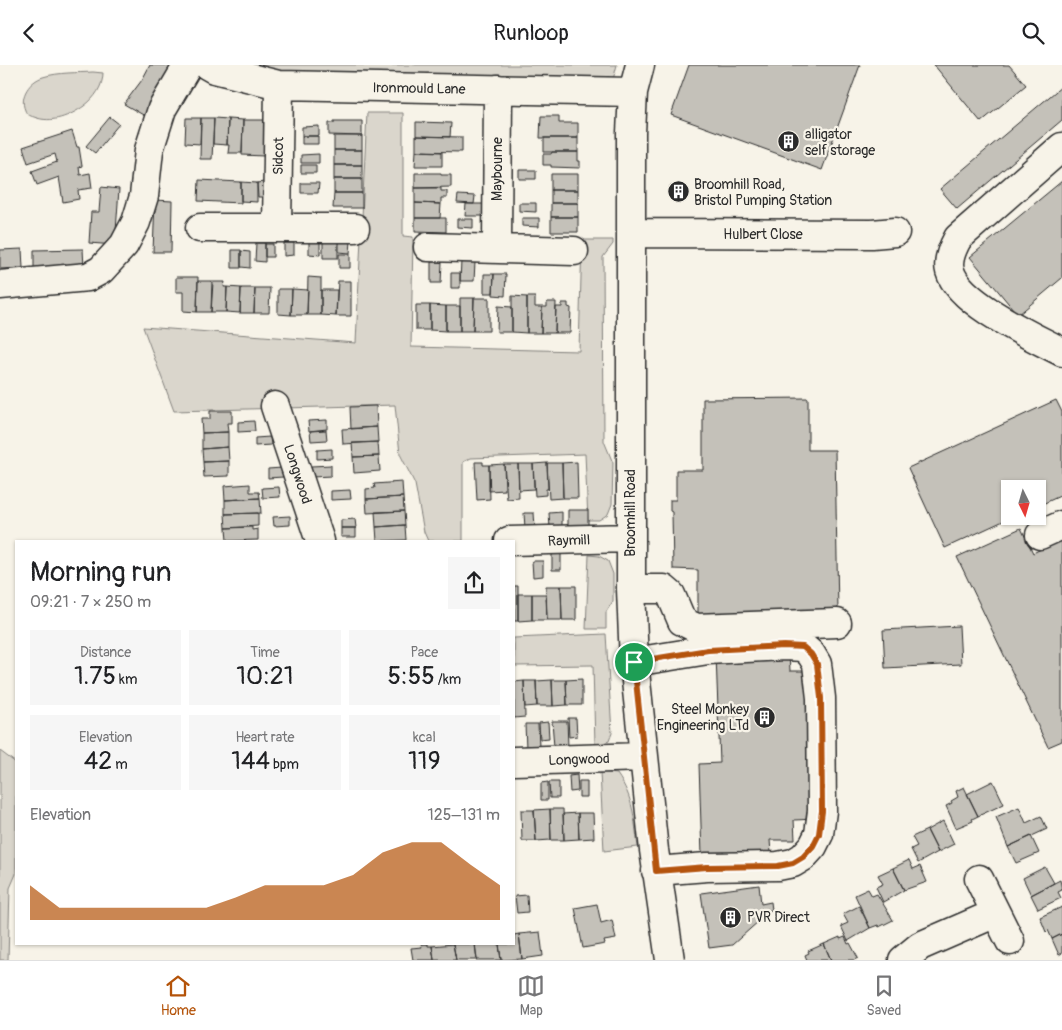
<!DOCTYPE html>
<meta charset="utf-8">
<style>
:root{--surface:#fff;--page:#f6f6f6;--text:#202124;--muted:#757577;--line:#e0e0e0;--accent:#b45309}
body{margin:0;font-family:Pangolin,sans-serif;background:var(--page);color:var(--text);height:100vh;display:flex;flex-direction:column;font-size:19px;white-space:nowrap}
*{box-sizing:border-box;margin:0}
p{font-size:16px;color:var(--muted)}
.icon{flex:none;width:28px;height:28px;fill:none;stroke:currentColor;stroke-width:2;stroke-linecap:round;stroke-linejoin:round}
.map{position:relative;flex:1;overflow:hidden}
.panel{position:absolute;left:15px;top:475px;width:500px;height:405px;display:flex;flex-direction:column;background:var(--surface);border-radius:0px;box-shadow:0 1px 4px #0004}
.panel>*{flex:none}
.needle{width:32px;rotate:175deg}
.buttons{position:absolute;left:1001px;top:415px;display:grid;gap:10px}
.buttons a{display:grid;place-items:center;width:45px;height:45px;border-radius:0px;background:var(--surface);box-shadow:0 1px 4px #0004;font-size:25px}
.pin{position:absolute;display:grid;place-items:center;width:42px;height:42px;color:#fff;margin:-21px;border:2px solid #fff;border-radius:50%;box-shadow:0 1px 5px #0007}
.round{display:grid;place-items:center;flex:none;width:52px;height:52px;border-radius:0px;background:var(--page)}
.overview{display:flex;align-items:center;justify-content:space-between;height:85px;padding:0 15px}
h1{font-size:28px;font-weight:600;line-height:38px}
.stats{display:grid;grid-template-columns:repeat(3,1fr);gap:8px;height:85px;padding:5px 15px}
.stats div{display:grid;align-content:center;border-radius:0px;background:var(--page);text-align:center}
.stats b{font-size:25px;font-weight:600}
.stats small{font-size:14px;font-weight:400}
.stats p{font-size:14px}
.chart{height:140px;padding:10px 15px}
.chart p{display:flex;justify-content:space-between}
.chart svg{width:100%;height:90px;margin-top:5px;fill:var(--accent);opacity:.7}
header{display:flex;justify-content:space-between;align-items:center;height:65px;padding:0 15px;background:var(--surface);font-size:22px;font-weight:600}
.tab-bar{display:flex;justify-content:space-around;align-items:center;height:70px;border-top:1px solid var(--line);background:var(--surface);font-size:14px;color:var(--muted)}
.tab-bar a{display:grid;justify-items:center;gap:2px}
.tab-bar .on{color:var(--accent)}
.map>svg:first-child{display:block}
.green{fill:#dad6cc;stroke:#82807c}
.building{fill:#c4c1b9;stroke:#2b2b2b}
.lines{fill:none;stroke-linecap:round;stroke-linejoin:round}
.minor-casing{stroke:#2b2b2b;stroke-width:31}
.minor{stroke:#f7f3e8;stroke-width:28}
.route-casing{stroke:#fff;stroke-width:10}
.route{stroke:#b45309;stroke-width:6}
.labels{text-anchor:middle;stroke-width:4.5;stroke-linejoin:round;paint-order:stroke}
.street-label{font-size:14px;fill:#2b2b2b;stroke:#f7f3e8}
.poi-label{font-size:14px;fill:#2b2b2b;stroke:#f7f3e8;text-anchor:start}
</style>
<header><svg class="icon" aria-label="back" viewBox="0 0 24 24"><path d="M15 5l-7 7 7 7"/></svg>Runloop<svg class="icon" aria-label="search" viewBox="0 0 24 24"><circle cx="10" cy="10" r="6"/><path d="M15 15l6 6"/></svg></header>
<div class="map">
<svg width="1062" height="895" viewBox="0 0 1062 895">
<rect width="100%" height="100%" fill="#f7f3e8"/>
<filter id="ink" filterUnits="userSpaceOnUse"><feTurbulence type="fractalNoise" baseFrequency=".02" numOctaves="2"/><feDisplacementMap in="SourceGraphic" scale="10" xChannelSelector="R" yChannelSelector="G"/><feConvolveMatrix kernelMatrix="1 2 1 2 8 2 1 2 1" color-interpolation-filters="sRGB"/></filter>
<g filter="url(#ink)">
<!-- green -->
<path class="green" d="M240 0H617L612 18 280 12Z
M93 7 103 8C103 21 95 33 84 41 70 51 52 59 34 52 30 51 26 49 25 45 19 31 30 16 43 12 59 7 77 8 93 7Z
M367 48H403V171L413 172 411 282 579 286 582 175H613V179L603 192 604 376 613 398 612 439 608 449 599 455H588L585 389 471 393 463 397V476H428L424 467 415 419 400 389 395 340 174 346 143 262 356 278Z
M589 490 599 491 608 496 613 509V536L606 547V564H586Z
M606 569 612 668 609 676 595 681 593 600 514 601V573Z
M0 686 16 698V809L10 823 8 895H0Z
M600 707 617 709C634 733 634 754 638 782L604 786Z"/>
<!-- building -->
<path class="building" d="M150 0H173L145 51 124 39 142 15Z
M689 0H860L822 105 671 50Z
M934 0H1009L1026 20 981 57Z
M1062 21V55L957 144 940 124Z
M541 51H559V58H578V73H540Z
M110 52 119 59 95 88 86 81Z
M186 53H201L200 79 185 78Z
M201 53H214L212 94H200Z
M214 53 228 54 227 80 213 79Z
M228 54 243 55 242 88H228L229 80H227Z
M243 55H266L264 91 242 90Z
M334 56H362V71L329 70V58H334Z
M416 57 451 58 450 72 416 71Z
M319 61V71H302V62Z
M72 66 77 82H79L82 101 79 102 80 110 90 108 92 123 78 125 79 134 63 137 59 112 37 120 32 106 57 97 55 89 28 98 23 82Z
M302 71H318V79H302Z
M334 71H362V85H334Z
M416 71 462 72V87L416 86Z
M544 73H578V87H544Z
M334 85H362V100H334Z
M416 86 442 87V101H415Z
M552 87H578V96H580V103L551 102V100H543V89H551Z
M319 89V98H301V90Z
M301 100H316V108H301Z
M334 100H362V114H334Z
M519 105H536V114H519Z
M415 108H441V110H451V122L415 123Z
M551 109H578V125H551Z
M334 114H362V128H334Z
M199 115 241 117V138L198 136Z
M1062 116V213L1018 250 970 192Z
M241 117 257 118V137L241 136Z
M264 117 265 132H258L257 118Z
M301 118H319L318 128H301Z
M670 121H685V132L671 133Z
M101 122 119 124 115 180 89 178 91 147H99Z
M415 123H441V126H447V133H441V139L415 138Z
M551 125H578V138H551Z
M334 128H362V143H333Z
M458 130 475 131 474 139 457 138Z
M155 135 172 136 171 187H153Z
M415 138 441 139 440 153H415Z
M519 138H536V147L519 146Z
M551 138H578V152H551Z
M466 139H484V151H465Z
M551 152H578V167H551Z
M415 153H446V167L415 166Z
M522 153H539V162L522 161Z
M457 154H473V163L457 162Z
M323 174H338V193H323Z
M309 175H320V190L309 189Z
M339 175 351 176 350 188 339 187Z
M256 178H265V197L255 196Z
M284 178H294V190L284 191Z
M265 179H273V192H265Z
M22 184 23 203 0 204V185Z
M83 184 84 203 34 204V185Z
M232 185H241V203H232Z
M241 186 250 187V203L241 202Z
M339 189H350V203H339Z
M461 196 475 197 474 216H460Z
M431 197H442L441 218H431Z
M451 208H460V223H451Z
M484 209H494L493 228H484Z
M494 209H506L505 231 493 230Z
M176 212H198L197 247 183 246V227H176Z
M308 212 321 213V250H307Z
M198 216H212L211 247H197Z
M338 216H351V251H336Z
M213 217H225L224 222H227L226 247H211Z
M227 222 241 223 240 248 226 247Z
M241 223H255L254 248H240Z
M255 223H270L269 248H254Z
M278 224H292L291 250 278 249Z
M292 224 308 225 307 250H291Z
M321 225H337L336 251 321 250Z
M512 231 527 232V268L512 267Z
M527 232H535V242H542L541 268H527Z
M460 233H474L473 266H460Z
M474 233H489V266H473Z
M547 237H556L555 268H541L542 242H547Z
M562 238H568V242L571 243 570 268H555L556 242H562Z
M416 240H430V265H416Z
M430 240 446 241V266L430 265Z
M446 241H460V266H446Z
M498 241 512 242V267H497Z
M808 333V385H835L838 547 698 553V505L673 504 672 447 670 446V435H676V405H703V334Z
M1056 335 1062 347V430L1038 441V424H1010V451H1014L945 483 908 403Z
M376 341 377 362 351 364 350 342Z
M210 346H232V358H227L228 367 202 368 201 354H210Z
M327 355V364L309 366 308 356Z
M254 356 255 366 238 367V357Z
M377 362 378 377 343 379 342 364Z
M326 365 327 375 311 376 310 366Z
M228 367V382L202 384V368Z
M270 372 271 380 255 381V373Z
M378 377 379 391 353 392 352 378Z
M228 382 229 396 203 397 202 384Z
M332 384V393L317 394V385Z
M379 391 380 406 354 408 353 392Z
M229 396V411L204 412 203 397Z
M475 397H483V400H489L490 434 477 435Z
M577 397 578 433H563L562 398Z
M547 398H562L563 433 549 434Z
M547 398 548 424H546V430L535 431 533 399Z
M504 399H518L519 433 507 434Z
M504 399 505 425 489 426V400Z
M518 399H533L534 424 519 425Z
M331 400V411L312 412 311 401Z
M282 403 283 412 268 413V404Z
M402 417 403 432 366 434V424L375 423 374 419Z
M250 419V427H259L260 433 225 435 224 421Z
M279 422 280 432 263 433 262 423Z
M350 425 351 434 331 435V426Z
M403 432 404 446 367 448 366 434Z
M260 433 261 448 225 449V435Z
M568 445H588V463L568 464Z
M404 446 405 460 376 462 375 447Z
M562 447V463H550L549 448Z
M258 448V461L226 463 225 449Z
M524 448H534L535 463H525Z
M290 451V460L274 461 273 452Z
M355 454 356 463H341V455Z
M405 460 406 475 377 476 376 462Z
M252 462V465L258 464V475L227 476 226 463Z
M341 463H356V472H341Z
M1021 463 1033 488 1062 474V676L1048 682 957 492Z
M552 486H561V505H552Z
M532 496H543V511L533 512Z
M514 521H518V556H514Z
M546 521H561L562 555H547Z
M561 521H576V555H562Z
M518 529H532V555L518 556Z
M532 529H546L547 555H532Z
M959 561 961 599 885 603 883 565Z
M789 588 790 606H811L816 754 794 755 795 775H770L771 788 702 791 699 699 720 698 716 590Z
M582 614V640H567L566 615Z
M552 615 553 641H537L536 616Z
M552 615H566L567 640 553 641Z
M524 616 525 652 514 653V617Z
M524 616H536L537 641 525 642Z
M568 653H576L577 671 569 672Z
M552 656H567L568 682H554Z
M548 657 549 673 540 674 539 658Z
M525 659H538L539 682 526 683Z
M577 710 578 726 570 727 569 711Z
M579 716H587V732H579Z
M993 716 1004 739 978 751 967 729Z
M548 717V735H541V718Z
M549 717H559V733H550Z
M964 722 978 751 972 754 973 756 956 763 946 741 952 738 951 736 958 732 956 726Z
M1019 742 1026 758 1041 751 1047 764 1008 782 996 752Z
M550 744H563L564 775H551Z
M550 744 551 775 536 776 534 745Z
M521 745H534L536 776H522Z
M578 748H593L594 773 579 774Z
M578 748 579 774 564 775 563 749Z
M943 756 954 779 938 787 927 765Z
M927 765 938 787 918 798 911 784 917 781 912 772Z
M1031 771 1039 788 1016 798 1008 782Z
M909 795 913 804 920 801 927 817 904 825 893 803Z
M1045 802 1054 818 1031 830 1023 813Z
M893 803 904 825 883 837 876 822 883 819 878 810Z
M1060 815 1062 825 1058 827 1061 833 1038 844 1031 830Z
M759 820 761 839 771 837 772 845 758 847 759 856 732 880 709 883 701 828Z
M868 824 872 831 877 829 893 855 879 862 878 860 870 863 855 830Z
M527 830 528 847 517 848 515 831Z
M597 839 601 858 612 855 616 874 604 876 605 879 583 883 575 843Z
M859 841 870 863 848 876 841 861 848 858 843 849Z
M1062 842V869L1052 874 1048 865 1046 867 1040 852Z
M540 867 543 891 522 894 519 869Z
M519 869 522 894 501 895 499 879H514V870Z
M1062 869V888L1059 890 1052 874Z
M840 872V874L845 872 848 879 850 878 858 893 854 895H831L824 879Z
M421 879H428V881H432L434 895H413L411 883 422 882Z
M453 879H475L477 895H456Z
M453 879 456 895H434L432 881Z
M475 879H499L501 895H477Z
M824 879 831 895H807L805 890 809 888 808 886Z"/>
<g class="lines">
<defs>
<path id="minor" d="M207 0 214 4 279 20 633 27
M640 0 633 27 631 68V524L634 597 654 785 670 895
M1062 82 958 173C953 182 947 196 950 206 959 238 1034 272 1062 287
M277 162 279 20
M200 163H355
M631 168 872 169 895 167
M428 182 574 186
M497 183 498 24
M0 220 88 212 101 205 124 180 136 157 144 131 149 85 162 44 188 0
M275 341 320 476
M1040 470 1062 460
M509 476 630 473
M631 524H664L671 530 682 556 696 563 837 558
M634 597 708 585 785 581 803 582 811 589 817 599 821 633 822 746 819 769 813 781 803 792 793 798 778 801 707 802 656 806
M514 696 644 692
M979 814 1010 876
M903 895 920 881 996 848"/>
</defs>
<!-- minor casing -->
<use href="#minor" class="minor-casing"/>
<!-- minor -->
<use href="#minor" class="minor"/>
</g>
</g>
<g class="lines" filter="url(#ink)">
<defs>
<path id="route" d="M784 581 803 582 811 589 817 599 821 633 822 746 819 769 813 781 803 792 793 798 778 801 707 802 656 806 634 597 708 585Z"/>
</defs>
<!-- route casing -->
<use href="#route" class="route-casing"/>
<!-- route -->
<use href="#route" class="route"/>
</g>
<!-- icons -->
<defs>
<symbol id="building-disc" viewBox="-11 -11 22 22"><circle r="9.5" fill="#2b2b2b" stroke="#f7f3e8"/><path d="M-4-6H4V6H1V3H-1V6H-4ZM-2.5-4.3h1.7v1.8h-1.7ZM.8-4.3h1.7v1.8H.8ZM-2.5-1h1.7V.8h-1.7ZM.8-1h1.7V.8H.8Z" fill="#fff"/></symbol>
</defs>
<g fill-rule="evenodd">
<use href="#building-disc" x="776" y="64" width="25" height="25"/>
<use href="#building-disc" x="666" y="114" width="25" height="25"/>
<use href="#building-disc" x="752" y="640" width="25" height="25"/>
<use href="#building-disc" x="718" y="840" width="25" height="25"/>
</g>
<g class="labels">
<!-- street labels -->
<g class="street-label">
<text transform="translate(419 23) rotate(1)" y="5">Ironmould Lane</text>
<text transform="translate(278 91) rotate(-89)" y="5">Sidcot</text>
<text transform="translate(497 104) rotate(-90)" y="5">Maybourne</text>
<text x="763" y="174">Hulbert Close</text>
<text transform="translate(298 409) rotate(72)" y="5">Longwood</text>
<text transform="translate(630 448) rotate(-90)" y="5">Broomhill Road</text>
<text transform="translate(569 475) rotate(-2)" y="5">Raymill</text>
<text transform="translate(579 694) rotate(-2)" y="5">Longwood</text>
</g>
<!-- poi labels -->
<g class="poi-label">
<text x="805" y="74">alligator<tspan x="805" dy="16">self storage</tspan></text>
<text x="694" y="124">Broomhill Road,<tspan x="694" dy="16">Bristol Pumping Station</tspan></text>
<text x="749" y="649" text-anchor="end">Steel Monkey<tspan x="749" dy="16">Engineering LTd</tspan></text>
<text x="747" y="857">PVR Direct</text>
</g>
</g>
</svg>
<div class="buttons">
<a><svg class="needle" viewBox="-14 -14 28 28"><path d="M0-13l5 13h-10z" fill="#e53935"/><path d="M0 13l5-13h-10z" fill="#757577"/></svg></a>
</div>
<div class="pin" style="left:634px;top:597px;background:#1e9e55"><svg class="icon" aria-label="arrive" viewBox="0 0 24 24"><path d="M6 21V4h12l-3 4 3 4H6"/></svg></div>
<section class="panel">
<div class="overview"><div><h1>Morning run</h1><p>09:21 · 7 × 250 m</p></div><a class="round"><svg class="icon" aria-label="share" viewBox="0 0 24 24"><path d="M12 15V3M7 8l5-5 5 5M5 13v7h14v-7"/></svg></a></div>
<div class="stats">
<div><p>Distance</p><b>1.75<small> km</small></b></div>
<div><p>Time</p><b>10:21</b></div>
<div><p>Pace</p><b>5:55<small> /km</small></b></div>
</div>
<div class="stats">
<div><p>Elevation</p><b>42<small> m</small></b></div>
<div><p>Heart rate</p><b>144<small> bpm</small></b></div>
<div><p>kcal</p><b>119</b></div>
</div>
<div class="chart"><p><span>Elevation</span>125–131 m</p>
<svg viewBox="0 0 160 44" preserveAspectRatio="none"><path d="M0 44V27L10 38L20 38L30 38L40 38L50 38L60 38L70 33L80 27L90 27L100 27L110 22L120 11L130 6L140 6L150 17L160 27V44z"/></svg>
</div>
</section>
</div>
<nav class="tab-bar">
<a class="on"><svg class="icon" aria-label="home" viewBox="0 0 24 24"><path d="M3 11l9-7 9 7M6 9v11h12V9"/></svg>Home</a>
<a><svg class="icon" aria-label="map" viewBox="0 0 24 24"><path d="M3 6l6-2 6 2 6-2v14l-6 2-6-2-6 2zM9 4v14M15 6v14"/></svg>Map</a>
<a><svg class="icon" aria-label="saved" viewBox="0 0 24 24"><path d="M7 4h10v16l-5-4-5 4z"/></svg>Saved</a>
</nav>
